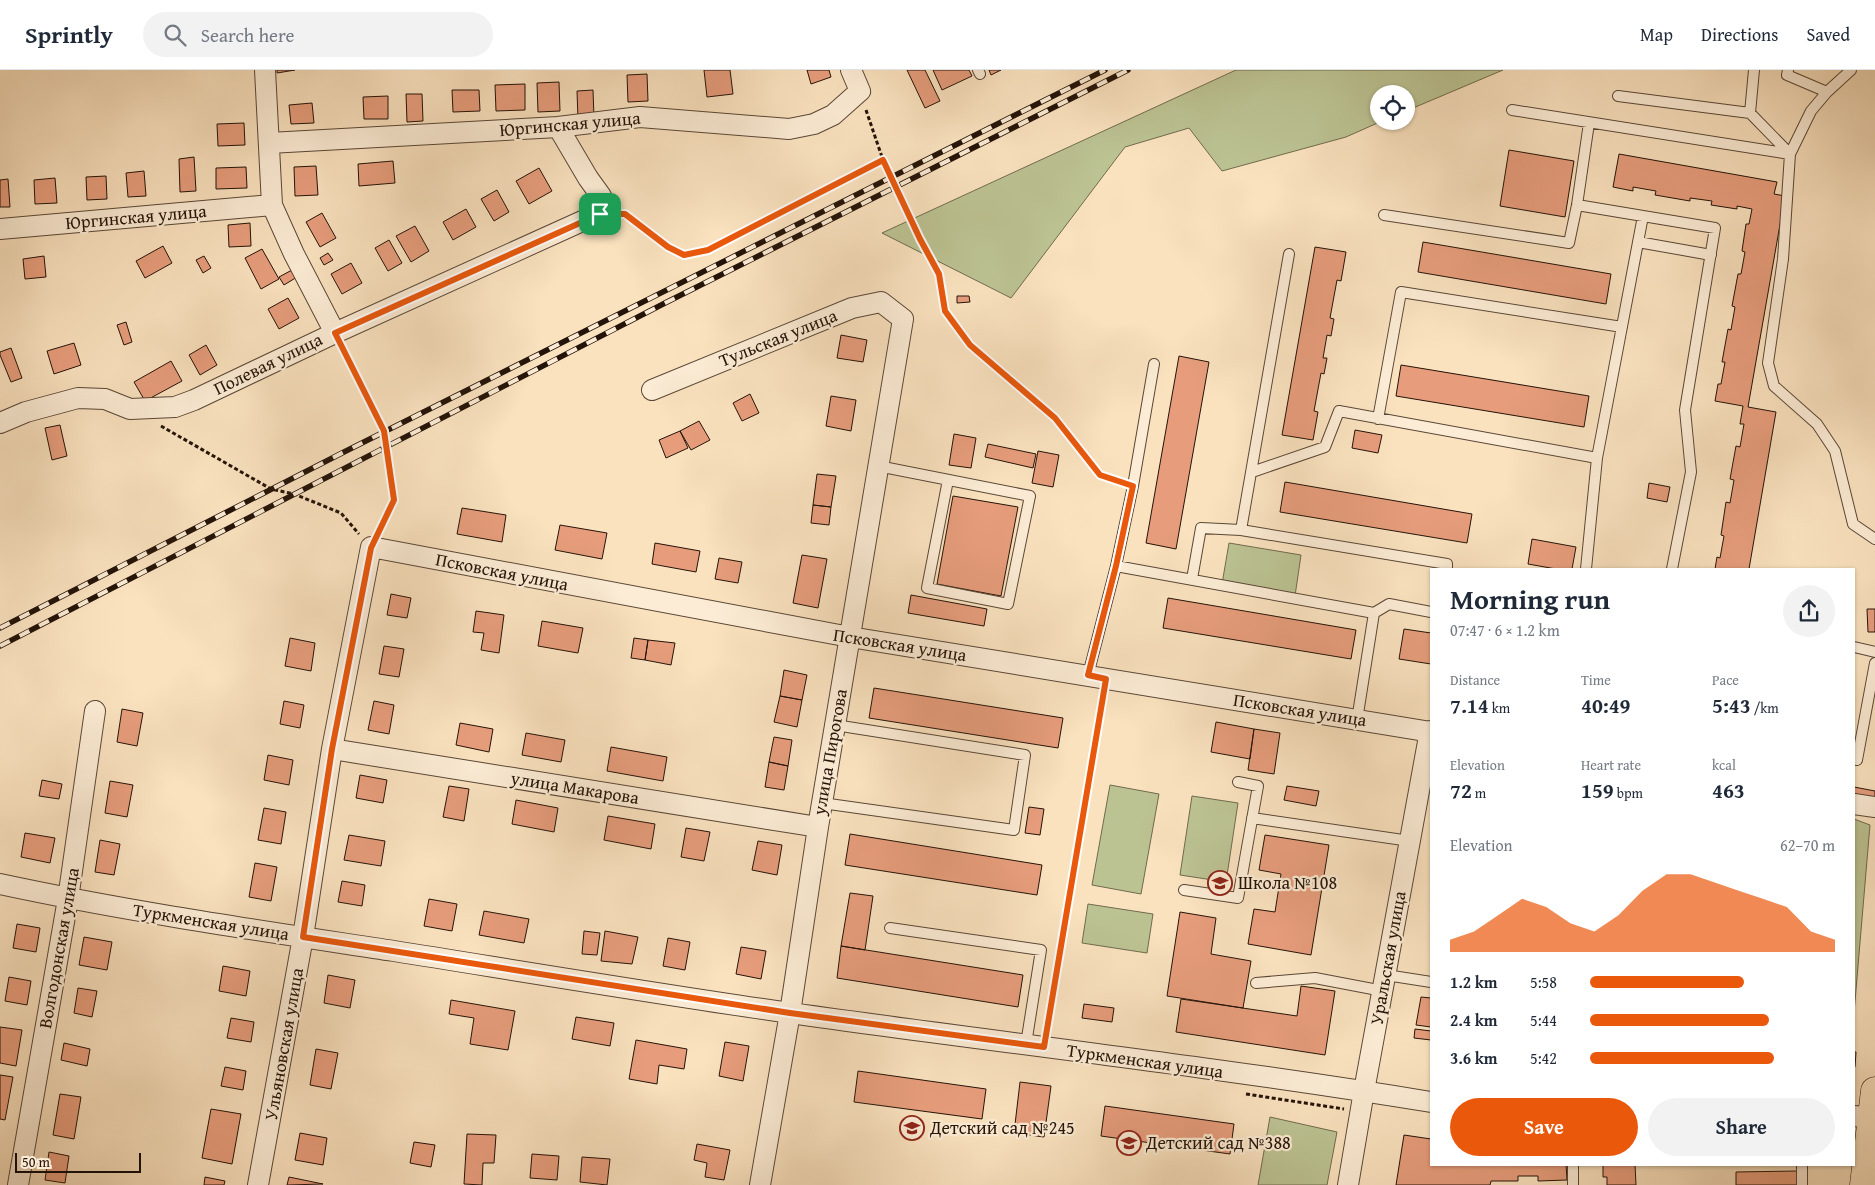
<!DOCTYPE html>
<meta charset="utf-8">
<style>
:root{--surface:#fff;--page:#f2f2f3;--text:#1f2937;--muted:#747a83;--line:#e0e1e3;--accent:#ea580c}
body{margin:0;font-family:"Gentium Book Plus",serif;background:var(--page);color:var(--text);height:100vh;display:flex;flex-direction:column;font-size:19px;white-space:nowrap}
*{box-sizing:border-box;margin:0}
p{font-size:16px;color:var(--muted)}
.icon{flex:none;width:28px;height:28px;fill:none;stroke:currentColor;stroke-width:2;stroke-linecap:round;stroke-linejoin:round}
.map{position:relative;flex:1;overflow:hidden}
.side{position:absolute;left:1430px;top:498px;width:425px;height:598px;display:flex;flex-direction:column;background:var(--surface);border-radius:0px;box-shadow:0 1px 4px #0004}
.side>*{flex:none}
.buttons{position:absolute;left:1370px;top:15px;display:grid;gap:10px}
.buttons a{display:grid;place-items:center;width:45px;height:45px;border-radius:50%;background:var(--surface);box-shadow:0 1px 4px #0004;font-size:25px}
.scale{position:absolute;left:15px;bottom:12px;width:126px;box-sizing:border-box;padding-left:5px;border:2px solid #241308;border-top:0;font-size:14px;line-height:18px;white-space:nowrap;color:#241308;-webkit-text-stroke:4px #fcecd5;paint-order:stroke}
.pin{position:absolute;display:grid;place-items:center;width:42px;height:42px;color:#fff;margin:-21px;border-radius:10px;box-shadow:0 2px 8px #0006}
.round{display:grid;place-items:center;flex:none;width:52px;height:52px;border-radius:26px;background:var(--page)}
.headline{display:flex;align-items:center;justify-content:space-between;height:85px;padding:0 20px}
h1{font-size:28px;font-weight:600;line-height:38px}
.figures{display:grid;grid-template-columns:repeat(3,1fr);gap:8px;height:85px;padding:5px 20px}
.figures div{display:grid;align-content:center}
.figures b{font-size:21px;font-weight:600}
.figures small{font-size:14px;font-weight:400}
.figures p{font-size:14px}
.chart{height:140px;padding:10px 20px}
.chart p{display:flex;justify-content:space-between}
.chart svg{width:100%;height:90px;margin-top:5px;fill:var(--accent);opacity:.7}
.action{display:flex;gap:10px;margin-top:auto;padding:10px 20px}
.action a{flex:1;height:58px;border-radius:30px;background:var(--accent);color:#fff;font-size:20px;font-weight:600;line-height:58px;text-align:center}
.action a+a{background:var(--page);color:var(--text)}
ul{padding:0 20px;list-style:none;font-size:16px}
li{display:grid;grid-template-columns:80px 60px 1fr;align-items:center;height:38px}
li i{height:12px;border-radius:6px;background:var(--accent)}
header{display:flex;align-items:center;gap:30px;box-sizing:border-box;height:70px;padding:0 25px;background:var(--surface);border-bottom:1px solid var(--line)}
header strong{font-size:24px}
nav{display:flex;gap:28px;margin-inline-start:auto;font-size:18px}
.search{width:350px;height:45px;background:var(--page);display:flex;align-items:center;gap:12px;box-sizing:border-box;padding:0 18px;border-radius:28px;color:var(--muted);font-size:19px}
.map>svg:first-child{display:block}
.green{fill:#bcc393;stroke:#706b4e}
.building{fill:#e79d7c;stroke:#241308}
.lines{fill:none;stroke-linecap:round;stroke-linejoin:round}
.service-casing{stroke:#5a4736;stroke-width:12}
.minor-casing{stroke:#5a4736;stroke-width:22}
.primary-casing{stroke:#241308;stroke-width:29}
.path{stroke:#241308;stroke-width:3;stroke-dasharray:4 2.5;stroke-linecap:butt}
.service{stroke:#fcecd5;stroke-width:10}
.minor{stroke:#fcecd5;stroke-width:20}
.primary{stroke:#fae2bf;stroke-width:28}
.rail-casing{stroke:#241308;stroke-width:5.5}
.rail{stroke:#fcecd5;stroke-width:4;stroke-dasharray:11;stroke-linecap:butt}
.route-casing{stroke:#fff;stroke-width:10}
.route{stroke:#ea580c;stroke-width:6}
.labels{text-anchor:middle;stroke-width:4.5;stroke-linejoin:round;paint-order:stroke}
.street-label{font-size:18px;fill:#241308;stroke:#fcecd5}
.poi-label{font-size:18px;fill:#241308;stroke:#fcecd5;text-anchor:start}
</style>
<header>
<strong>Sprintly</strong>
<div class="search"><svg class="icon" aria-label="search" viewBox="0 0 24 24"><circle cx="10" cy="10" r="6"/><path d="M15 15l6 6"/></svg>Search here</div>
<nav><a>Map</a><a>Directions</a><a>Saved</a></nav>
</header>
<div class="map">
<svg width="1875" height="1115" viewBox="0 0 1875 1115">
<rect width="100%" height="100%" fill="#fae2bf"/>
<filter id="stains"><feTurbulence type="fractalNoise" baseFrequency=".004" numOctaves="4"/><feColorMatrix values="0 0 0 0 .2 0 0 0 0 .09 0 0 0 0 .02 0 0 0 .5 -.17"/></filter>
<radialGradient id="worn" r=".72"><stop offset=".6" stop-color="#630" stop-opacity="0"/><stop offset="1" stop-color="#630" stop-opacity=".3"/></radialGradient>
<!-- green -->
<path class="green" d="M1236 0H1503L1406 41V24H1379V51H1382L1346 67 1222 101 1189 58 1125 77 1011 228 882 163Z
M1229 473 1301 485 1295 526 1222 514Z
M1110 715 1159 724 1141 824 1092 815Z
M1192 726 1238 733 1226 812 1180 805Z
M1854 749 1870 755 1854 943Z
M1088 834 1153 844 1147 883 1082 873Z
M1270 1047 1337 1062 1327 1115H1258Z"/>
<!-- building -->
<path class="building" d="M277 0H295L277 3Z
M704 0H730L733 24 707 27Z
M807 0H829L831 7 811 14Z
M907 0H925L940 31 925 38Z
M933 0H969L972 6 942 20Z
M989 0H1001L991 5Z
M647 4 648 31 628 32 627 5Z
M559 12 560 41 538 42 537 13Z
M525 14V40L496 41 495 15Z
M452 20H479L480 41 453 42Z
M593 20 594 48 578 49 577 21Z
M406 24H422L423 51 407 52Z
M388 26V49H364L363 27Z
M312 33 314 53 291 54 289 35Z
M244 53 245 75 218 76 217 54Z
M1509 80 1574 91 1565 147 1500 136Z
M1619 84 1777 112 1774 124 1785 126 1748 337 1776 342 1749 499H1715L1717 487 1720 488 1724 466 1721 465 1726 432 1730 433 1734 410 1730 409 1736 376 1740 377 1744 354H1740L1743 336 1715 331 1718 314H1721L1725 292H1722L1728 259 1731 260 1735 237 1732 236 1738 204H1741L1745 182 1742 181 1746 154H1749L1752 139 1737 136V139L1711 135 1712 131 1690 128V131L1655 125 1656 121 1633 117V121L1613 117Z
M194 87 196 121 180 122 179 89Z
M393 91 395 113 359 116 358 94Z
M316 96 318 125 295 126 294 97Z
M246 97 247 118 216 119V98Z
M539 98 552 121 529 134 516 111Z
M144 101 146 126 128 127 126 103Z
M106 106 107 129 87 130 86 107Z
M55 108 57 133 35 134 34 110Z
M8 109 10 137H0V110Z
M497 120 509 142 494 151 481 129Z
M466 139 476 157 453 170 443 152Z
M322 143 336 168 320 177 306 152Z
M250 153 251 176 229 177 228 155Z
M415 156 429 181 411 192 396 166Z
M389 170 402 193 388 201 375 178Z
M1423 172 1611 204 1606 234 1418 202Z
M163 176 172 193 145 208 136 191Z
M1315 177 1346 182 1341 211 1337 210 1330 248 1334 249 1331 266 1327 265 1323 288H1327L1324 304 1321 303 1314 341 1318 342 1313 370 1282 365Z
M262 179 279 209 261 219 245 188Z
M328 183 333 190 324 195 320 188Z
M44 186 46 207 25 209 23 189Z
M204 186 211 198 203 203 196 190Z
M351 193 362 213 342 224 331 204Z
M292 200 297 207 284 215 279 207Z
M957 226H969L970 232 957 233Z
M288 228 299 248 279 259 268 239Z
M126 252 132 272 124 275 117 255Z
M841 265 867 270 863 292 837 288Z
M74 273 81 295 54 304 47 281Z
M206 275 217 295 200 305 189 285Z
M11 278 22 308 11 312 0 285V282Z
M1179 286 1209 292 1176 479 1146 473Z
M171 291 182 311 145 331 134 312Z
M1401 295 1589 326 1584 357 1396 326Z
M750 324 759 343 742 351 733 333Z
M831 326 856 330 851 361 826 356Z
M699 351 710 370 691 380 680 361Z
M60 355 67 386 52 390 45 358Z
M1355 360 1382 365 1378 383 1352 378Z
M680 361 688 378 666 388 659 370Z
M954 364 976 368 971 398 949 395Z
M988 374 1036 384 1033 398 985 387Z
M1038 381 1059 385 1053 417 1032 413Z
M817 404 836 406 831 437 813 435Z
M1285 412 1472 444 1467 473 1280 442Z
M1649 413 1670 417 1667 432 1647 428Z
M953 426 1018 437 1001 526 937 514Z
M813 435 831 437 829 455 811 453Z
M462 438 506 445 502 472 457 464Z
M560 455 607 463 602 489 555 480Z
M1532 469 1576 477 1572 499H1556L1528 494Z
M655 473 700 481 696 502 652 494Z
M802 485 827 489 818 538 793 533Z
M719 488 742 492 738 513 715 509Z
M391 524 411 528 407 548 387 545Z
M911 525 987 539 984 556 908 543Z
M1168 528 1356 560 1351 589 1163 558Z
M1867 539H1875V562H1868Z
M476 541 504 545 499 583 481 580 484 563 473 562Z
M542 551 583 558 578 583 538 576Z
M1404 559 1431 563V594L1399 589Z
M290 568 315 573 311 601 285 596Z
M634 568 648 570 645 590 631 588Z
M648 570 675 573 671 595 645 590Z
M384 576 404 579 399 607 379 604Z
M784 600 807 605 802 630 780 626Z
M874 618 1063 648 1058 678 869 648Z
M780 626 802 630 797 657 774 652Z
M284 631 304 635 300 658 280 654Z
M374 631 394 635 389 664 368 660Z
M122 639 143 643 137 676 117 672Z
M1216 652 1254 659 1250 689 1211 682Z
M460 653 493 659 489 682 456 675Z
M1254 659 1280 663 1274 704 1248 700Z
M526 663 565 670 561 692 522 685Z
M774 667 792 670 788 696 769 692Z
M611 677 667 687 663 711 607 701Z
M268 685 293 690 289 715 264 710Z
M769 692 788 696 784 720 765 717Z
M360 705 387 710 383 733 356 728Z
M42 710 62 714 59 729 39 726Z
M110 711 133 715 127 747 105 743Z
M449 716 469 719 464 751 443 747Z
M1287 716 1319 721 1316 736 1284 730Z
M1854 717 1875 721V728L1854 724Z
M516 730 558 738 554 762 512 754Z
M1029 737 1044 739 1040 765 1025 763Z
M264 738 286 742 281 774 258 770Z
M608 746 655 754 651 779 604 770Z
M686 758 710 762 704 791 681 787Z
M25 763 55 768 50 793 21 787Z
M850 764 1042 795 1037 825 845 795Z
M349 765 385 771 381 796 344 790Z
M1265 765 1329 775 1311 885 1248 874 1254 839 1275 842 1281 804 1259 800Z
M100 770 120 774 114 805 95 802Z
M758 771 782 775 777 805 752 800Z
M255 793 277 797 271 831 249 827Z
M342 811 365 815 362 836 338 832Z
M850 823 873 826 865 880 841 876Z
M429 829 457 834 452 861 424 856Z
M484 841 529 849 524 873 479 865Z
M1180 842 1216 848 1211 884 1251 891 1243 938 1167 926Z
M17 854 40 858 36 882 13 878Z
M584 861 600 863 597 885 582 884Z
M605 861 638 867 632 894 601 891Z
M84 867 112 872 107 900 79 895Z
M668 868 690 872 685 900 663 896Z
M841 876 1023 905 1018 937 837 908Z
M741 877 766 881 761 909 736 904Z
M223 896 250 901 246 926 219 921Z
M328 905 355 910 350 938 324 933Z
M9 907 31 911 27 935 5 931Z
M1301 916 1335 921 1325 985 1176 962 1181 929 1297 946Z
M78 918 97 921 92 947 74 943Z
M1421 927 1431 928V957L1416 955Z
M451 930 515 941 508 980 470 974 474 948 449 944Z
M1084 934 1114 938 1112 952 1082 948Z
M576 947 614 953 610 976 572 969Z
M231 948 254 952 251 972 227 968Z
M0 957 22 960 16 996 0 993Z
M1415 959 1431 961V970L1414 968Z
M636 970 687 979 684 999 659 995 657 1014 629 1009Z
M725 972 749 976 743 1011 719 1006Z
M64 973 90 979 87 996 61 990Z
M316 979 338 983 331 1019 310 1015Z
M1854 982H1856L1855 997H1854Z
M225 997 246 1001 243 1020 221 1016Z
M858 1001 986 1019 982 1049 854 1032Z
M0 1005 13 1007 5 1050 0 1049Z
M1020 1012 1051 1016 1044 1067 1014 1063Z
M60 1024 81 1027 74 1069 53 1065Z
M1105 1036 1234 1054 1230 1084 1101 1066Z
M211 1039 241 1044 232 1094 202 1088Z
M300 1063 327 1068 323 1095 295 1090Z
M467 1064 496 1065 494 1093H483L482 1115 464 1114Z
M1404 1065 1431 1069V1094H1566L1567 1110 1538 1111V1106H1518V1111H1491L1490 1115H1396Z
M414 1072 435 1075 431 1097 410 1093Z
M697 1074 730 1080 724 1110 705 1107 707 1093 694 1090Z
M49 1082 69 1086 65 1113 45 1110Z
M532 1084 559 1086 557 1110 530 1108Z
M582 1087 610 1089 607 1115 580 1112Z
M1603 1094H1635L1636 1115H1607V1107H1603Z
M1797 1101V1115H1736V1102Z
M205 1107 225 1111 224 1115H204Z
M289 1107 323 1114 287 1115Z"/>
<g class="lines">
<defs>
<path id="service" d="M978 0 980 4
M1788 0 1787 5 1827 22
M1618 26 1750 43 1790 84 1811 41 1827 22 1851 0
M1512 40 1790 84 1783 189 1768 293 1774 316 1817 354 1835 381 1853 454 1875 469
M1750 43 1754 0
M1577 135 1715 158 1685 340 1691 402 1672 499
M1384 145 1569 173 1577 135 1589 53
M1638 172 1711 185
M1378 349 1401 222 1622 257
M878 396 1030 426 1008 534 927 518 948 410
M1252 402 1325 377 1339 341 1597 388
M1241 460 1289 184
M1116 496 1374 543 1389 534 1431 542
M1586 499 1597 388 1643 146
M1192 509 1201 458 1241 460 1447 494V499
M1854 577 1875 582
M1088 605 1116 496 1133 416 1154 294
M1357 650 1374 543
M1854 689 1857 690 1875 593
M822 733 1014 760 1025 685 835 655
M1252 748 1410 771
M1184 820 1238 828 1258 716 1238 712
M890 858 1041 880 1026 974
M1386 905 1431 912
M1256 913 1315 908 1383 921
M1573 1094V1115
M1802 1094V1115"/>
<path id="minor" d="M265 0 272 135 294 184 335 263
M269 73 558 57 640 47 789 59 814 54 833 45 860 21 851 0
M0 159 272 135
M652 320 852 238 881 232 903 249 818 757 790 943 760 1115
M0 353 26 342 78 328 105 329 130 339 175 337 194 330 335 263 600 143 601 126 588 108 558 57
M332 679 818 757
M1854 734 1875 737
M0 814C130 842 263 861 394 881 526 902 658 924 790 943 1004 973 1218 997 1431 1032
M1854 1046 1873 1048
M18 1115 68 829 95 641
M258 1115 303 867 332 679 371 477 850 567 1431 662
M1348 1115 1364 1021 1430 661"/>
<path id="primary" d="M1864 1115 1875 1021"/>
</defs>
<!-- service casing -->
<use href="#service" class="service-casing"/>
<!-- minor casing -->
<use href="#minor" class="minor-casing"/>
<!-- primary casing -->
<use href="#primary" class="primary-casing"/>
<!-- path -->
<path class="path" d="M866 40 883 90 920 169 939 204 945 241 970 275 1055 348 1100 405 1121 412
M616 144H625L668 177 684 185 708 180 883 90
M343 279 384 361 394 430 379 461
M161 356 271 419 294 424 341 443 359 464
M1047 960 1103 626
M1246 1024 1344 1039"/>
<!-- service -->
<use href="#service" class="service"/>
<!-- minor -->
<use href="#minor" class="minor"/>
<!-- primary -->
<use href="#primary" class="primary"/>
<defs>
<path id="rail" d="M0 558 344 382 1105 0
M0 576 667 232 1128 0"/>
</defs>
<!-- rail casing -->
<use href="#rail" class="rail-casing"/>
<!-- rail -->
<use href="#rail" class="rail"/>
</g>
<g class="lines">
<defs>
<path id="route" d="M883 90 920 169 939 204 945 241 970 275 1055 348 1100 405 1133 416 1116 496 1088 605 1106 609 1044 977 790 943 303 867 332 679 371 478 394 430 384 361 335 263 600 144H625L668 177 684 185 708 180Z"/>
</defs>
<!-- route casing -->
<use href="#route" class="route-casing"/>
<!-- route -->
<use href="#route" class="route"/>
</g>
<!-- icons -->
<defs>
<symbol id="school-ring" viewBox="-11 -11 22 22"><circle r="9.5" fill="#fcecd5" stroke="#8f2418" stroke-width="1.5"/><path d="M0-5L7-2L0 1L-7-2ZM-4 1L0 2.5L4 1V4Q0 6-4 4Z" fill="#8f2418"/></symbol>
</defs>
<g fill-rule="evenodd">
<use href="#school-ring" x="1206" y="799" width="28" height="28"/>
<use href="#school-ring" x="898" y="1044" width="28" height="28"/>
<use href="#school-ring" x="1115" y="1059" width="28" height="28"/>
</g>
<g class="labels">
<!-- street labels -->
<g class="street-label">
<text transform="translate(570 54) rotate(-5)" y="6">Юргинская улица</text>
<text transform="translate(136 147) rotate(-5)" y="6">Юргинская улица</text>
<text transform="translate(778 268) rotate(-22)" y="6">Тульская улица</text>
<text transform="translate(268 294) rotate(-26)" y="6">Полевая улица</text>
<text transform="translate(502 502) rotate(11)" y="6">Псковская улица</text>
<text transform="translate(900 575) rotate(9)" y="6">Псковская улица</text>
<text transform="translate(1300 640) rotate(9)" y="6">Псковская улица</text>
<text transform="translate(830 682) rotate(-80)" y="6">улица Пирогова</text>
<text transform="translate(575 718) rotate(9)" y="6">улица Макарова</text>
<text transform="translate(211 852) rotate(9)" y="6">Туркменская улица</text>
<text transform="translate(59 878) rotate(-80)" y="6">Волгодонская улица</text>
<text transform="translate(1388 888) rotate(-80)" y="6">Уральская улица</text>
<text transform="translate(284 974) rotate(-80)" y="6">Ульяновская улица</text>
<text transform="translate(1145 991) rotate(8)" y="6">Туркменская улица</text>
</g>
<!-- poi labels -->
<g class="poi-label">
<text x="1238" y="819">Школа №108</text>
<text x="930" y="1064">Детский сад №245</text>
<text x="1146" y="1079">Детский сад №388</text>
</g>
</g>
<rect width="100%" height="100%" filter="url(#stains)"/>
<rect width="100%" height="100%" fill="url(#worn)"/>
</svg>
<div class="buttons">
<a><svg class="icon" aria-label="locate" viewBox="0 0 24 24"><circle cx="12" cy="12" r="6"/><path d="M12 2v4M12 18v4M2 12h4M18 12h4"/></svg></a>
</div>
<div class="scale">50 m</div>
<div class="pin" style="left:600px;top:144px;background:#1e9e55"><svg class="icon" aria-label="arrive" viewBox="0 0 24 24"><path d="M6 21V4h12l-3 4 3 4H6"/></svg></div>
<section class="side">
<div class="headline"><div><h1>Morning run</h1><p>07:47 · 6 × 1.2 km</p></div><a class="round"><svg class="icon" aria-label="share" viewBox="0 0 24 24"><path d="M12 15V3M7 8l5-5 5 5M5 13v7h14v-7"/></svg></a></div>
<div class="figures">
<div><p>Distance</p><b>7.14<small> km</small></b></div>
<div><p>Time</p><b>40:49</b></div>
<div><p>Pace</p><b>5:43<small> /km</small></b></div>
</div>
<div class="figures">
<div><p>Elevation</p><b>72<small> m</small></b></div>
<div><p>Heart rate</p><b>159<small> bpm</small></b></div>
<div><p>kcal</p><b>463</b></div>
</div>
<div class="chart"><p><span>Elevation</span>62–70 m</p>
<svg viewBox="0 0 160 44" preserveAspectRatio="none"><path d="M0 44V38L10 34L20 26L30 18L40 22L50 30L60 34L70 26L80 14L90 6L100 6L110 10L120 14L130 18L140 22L150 34L160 38V44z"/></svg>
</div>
<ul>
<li><b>1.2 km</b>5:58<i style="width:63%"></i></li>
<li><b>2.4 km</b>5:44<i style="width:73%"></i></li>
<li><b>3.6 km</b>5:42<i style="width:75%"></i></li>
</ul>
<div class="action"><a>Save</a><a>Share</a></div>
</section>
</div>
